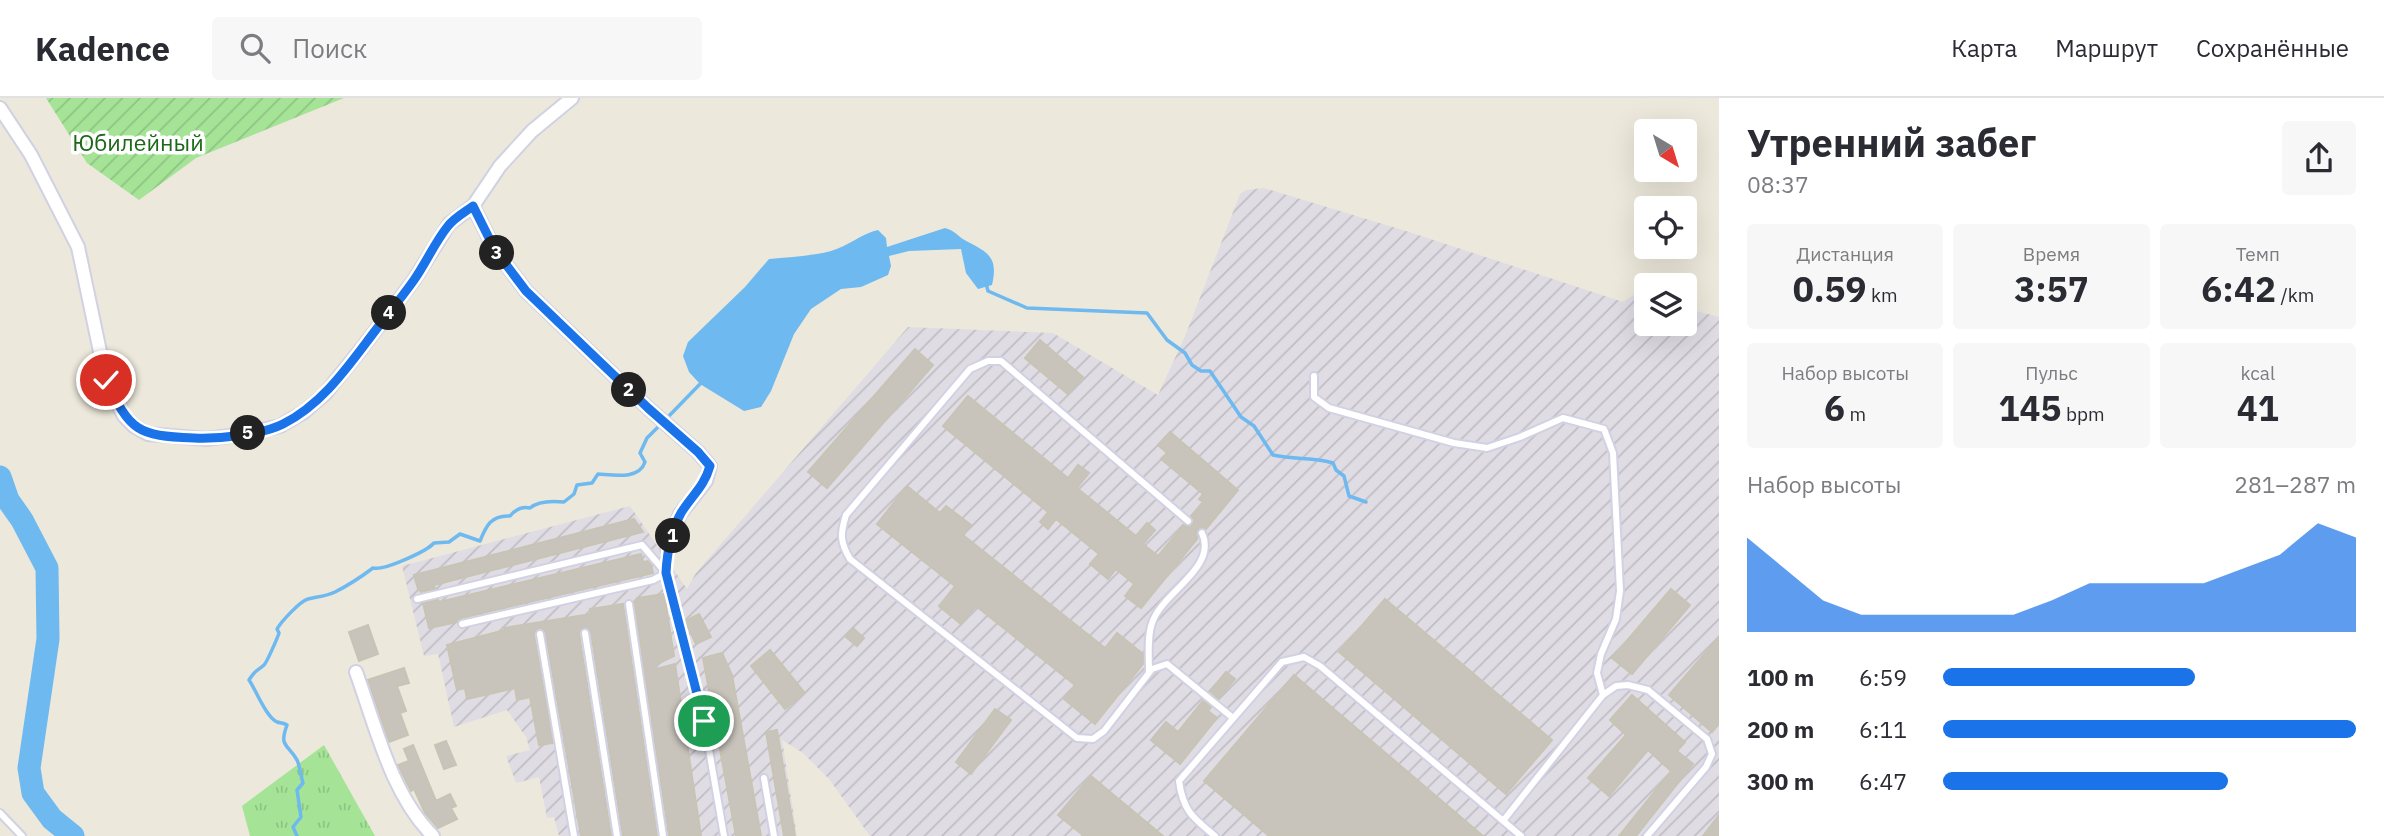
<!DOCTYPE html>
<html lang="ru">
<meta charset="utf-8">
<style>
:root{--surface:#fff;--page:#f7f7f7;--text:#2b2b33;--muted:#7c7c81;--line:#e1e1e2;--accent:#1a73e8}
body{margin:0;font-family:"IBM Plex Sans",sans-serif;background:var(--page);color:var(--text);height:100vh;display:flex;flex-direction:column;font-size:26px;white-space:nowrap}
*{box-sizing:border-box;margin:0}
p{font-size:23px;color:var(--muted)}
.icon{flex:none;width:38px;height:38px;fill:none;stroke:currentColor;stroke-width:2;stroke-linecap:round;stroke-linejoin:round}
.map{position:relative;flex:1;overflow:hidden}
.side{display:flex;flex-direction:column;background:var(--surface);width:665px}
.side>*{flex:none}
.needle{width:46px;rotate:142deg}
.fabs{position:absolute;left:1634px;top:21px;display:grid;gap:14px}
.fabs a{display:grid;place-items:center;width:63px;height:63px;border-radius:7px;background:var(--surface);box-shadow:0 7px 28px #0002;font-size:35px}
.pin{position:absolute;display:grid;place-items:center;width:60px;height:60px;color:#fff;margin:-30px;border:4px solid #fff;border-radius:50%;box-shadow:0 2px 7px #0007}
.km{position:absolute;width:35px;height:35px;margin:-18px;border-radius:50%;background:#222;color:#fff;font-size:19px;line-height:35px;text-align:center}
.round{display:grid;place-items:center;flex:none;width:74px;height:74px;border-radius:7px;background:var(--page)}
.summary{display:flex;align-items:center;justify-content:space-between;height:119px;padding:0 28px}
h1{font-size:38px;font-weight:800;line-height:52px}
.metrics{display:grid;grid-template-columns:repeat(3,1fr);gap:10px;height:119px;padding:7px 28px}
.metrics div{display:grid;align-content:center;border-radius:7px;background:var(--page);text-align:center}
.metrics b{font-size:35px;font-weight:800}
.metrics small{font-size:19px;font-weight:400}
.metrics p{font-size:19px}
.chart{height:196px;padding:14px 28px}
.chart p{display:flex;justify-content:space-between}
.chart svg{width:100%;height:126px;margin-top:7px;fill:var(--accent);opacity:.7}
ul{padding:0 28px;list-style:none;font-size:23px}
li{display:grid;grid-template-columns:112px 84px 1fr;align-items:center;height:52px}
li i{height:18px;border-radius:9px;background:var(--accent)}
header{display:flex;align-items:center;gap:42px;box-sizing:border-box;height:98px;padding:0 35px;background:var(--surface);border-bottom:2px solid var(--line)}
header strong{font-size:33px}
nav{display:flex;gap:38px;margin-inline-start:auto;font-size:24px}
.search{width:490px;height:63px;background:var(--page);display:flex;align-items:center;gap:18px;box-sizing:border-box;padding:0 24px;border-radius:7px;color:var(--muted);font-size:26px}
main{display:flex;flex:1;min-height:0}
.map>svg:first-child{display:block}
.industrial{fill:url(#industrial-furrows)}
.grass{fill:url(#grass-tufts)}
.garden{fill:url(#garden-furrows)}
.water{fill:#6db9f0}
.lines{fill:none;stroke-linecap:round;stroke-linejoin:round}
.stream{stroke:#6db9f0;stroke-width:3.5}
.river{stroke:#6db9f0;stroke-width:23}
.building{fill:#c8c4bb;stroke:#c8c4b5;stroke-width:2}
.service-casing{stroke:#d1d1e3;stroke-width:10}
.minor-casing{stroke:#d1d1e3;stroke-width:16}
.service{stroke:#fff;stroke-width:6}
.minor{stroke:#fff;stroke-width:12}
.route-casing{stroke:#fff;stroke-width:14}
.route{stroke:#1a73e8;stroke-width:9}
.labels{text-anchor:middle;stroke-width:7;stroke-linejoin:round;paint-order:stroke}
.park-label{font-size:23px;fill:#1d6819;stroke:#fff}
</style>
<header>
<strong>Kadence</strong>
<div class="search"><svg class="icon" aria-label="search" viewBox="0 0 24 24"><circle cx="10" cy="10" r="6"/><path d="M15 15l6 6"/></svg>Поиск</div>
<nav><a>Карта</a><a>Маршрут</a><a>Сохранённые</a></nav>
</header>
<main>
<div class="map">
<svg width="1719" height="738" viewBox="0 0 1719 738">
<defs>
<pattern id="industrial-furrows" width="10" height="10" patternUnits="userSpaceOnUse" patternTransform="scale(1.75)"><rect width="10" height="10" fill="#e0dce4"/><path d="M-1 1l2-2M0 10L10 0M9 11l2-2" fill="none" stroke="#c0bdc4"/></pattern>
<pattern id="grass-tufts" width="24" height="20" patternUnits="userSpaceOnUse" patternTransform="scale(1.75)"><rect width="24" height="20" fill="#a5e497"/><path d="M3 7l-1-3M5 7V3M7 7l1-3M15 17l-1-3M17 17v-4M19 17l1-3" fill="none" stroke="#8ec482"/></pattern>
<pattern id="garden-furrows" width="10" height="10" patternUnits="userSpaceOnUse" patternTransform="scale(1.75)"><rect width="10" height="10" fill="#a5e497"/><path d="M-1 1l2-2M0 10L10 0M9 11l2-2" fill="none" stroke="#8ec482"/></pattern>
</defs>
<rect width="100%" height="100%" fill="#ece8db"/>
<!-- industrial -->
<path class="industrial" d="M1264 90 1409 134 1623 204 1635 196 1647 199V226H1685V210L1719 219V738H870L829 681 803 655 782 642 797 738H559L554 719 547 720 539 679 516 685 506 658 530 652 526 639 507 612 454 629 438 556 424 558 402 468 630 408 687 491 696 475 908 229 1053 235 1158 297 1186 236 1240 96 1246 92Z"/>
<!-- grass -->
<path class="grass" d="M324 647 375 738H250L242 708Z"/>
<!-- garden -->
<path class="garden" d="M46 0H344L196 60 139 102 87 65Z"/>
<!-- water -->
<path class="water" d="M945 130C956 133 958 139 968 144 990 155 998 161 992 187L978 191 966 175 961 151 909 153 889 158 891 168 888 177 861 189 841 191 811 211 794 236 771 293 761 309 744 313 700 286 689 274 683 258 688 244 745 189 769 161C789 159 812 158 831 153 848 148 861 136 878 132L886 140 887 149Z"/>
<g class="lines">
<!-- stream -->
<path class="stream" d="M986 185 988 193 1027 210 1147 215 1167 242 1185 255 1192 267 1201 273H1210L1241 319 1254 328 1273 357C1295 362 1314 359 1333 365L1336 372 1344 378 1349 398 1366 404
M666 321 702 284
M297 738 293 729 301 719 297 692 303 685C301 679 300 668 297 662 287 645 279 649 287 627 284 625 280 625 277 624 266 619 256 592 249 582 256 571 255 575 264 567 267 564 277 541 279 535L277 531C281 524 300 503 308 501 316 499 327 498 335 494 349 487 361 479 373 470 384 473 427 453 434 445L449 444 460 436 480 443C486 428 491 417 510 418 515 412 521 408 530 410 538 403 554 403 564 404L574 396 577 387 592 385 598 376C614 377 639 382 645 364L640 355 647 340 661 326"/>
<!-- river -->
<path class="river" d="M0 379 8 402 22 422 47 470 48 541 29 670 33 695 52 721 73 738"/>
</g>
<!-- building -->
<path class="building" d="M1040 242 1083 279 1068 296 1025 260Z
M915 251 933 267 827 390 808 374Z
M968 298 1068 380 1078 367 1089 375 1077 390 1136 438 1147 425 1155 432 1143 446 1158 458 1184 427 1189 429 1193 426 1191 418 1203 404 1199 401 1203 396 1161 361 1167 355 1158 347 1170 334 1238 392 1206 431H1198L1197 441 1141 510 1125 498 1134 486 1116 471 1108 481 1090 466 1099 456 1056 421 1048 431 1040 424 1048 414 943 328Z
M907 388 940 415 946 408 971 427 963 437 1105 550 1117 535 1143 556V566L1095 626 1064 601 1075 587 976 508 961 526 939 508 955 488 877 426Z
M634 421 643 434 434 487 435 491 421 494 418 491 414 477Z
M641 456 643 464 648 463 651 467 653 475 461 520 457 524 429 530 423 505 438 502 439 504Z
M1671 491 1690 507 1632 576 1612 560Z
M664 496 674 558 655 567 656 571 675 566 701 738H669L634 504H637V500Z
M1385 501 1552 642 1506 696 1339 554Z
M623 506 657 738H623L591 534 585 529 581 531 579 536 611 738H581L545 533 538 531 534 537 553 645 539 647 530 599 517 602 515 590 467 601 465 590 457 592 447 547 505 532 504 530 591 516 590 511Z
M699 516 711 539 696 546 685 523Z
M368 527 378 556 359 563 349 534Z
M853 530 864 540 857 548 846 539Z
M1719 539V626L1712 634 1669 597Z
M770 552 805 595 785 611 751 568Z
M722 555 732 577 761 738H736L703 560Z
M404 570 409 585 397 588 406 613 400 615 408 637 389 644 368 582Z
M1226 574 1235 581 1218 601 1210 593Z
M1294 577 1483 738H1269L1204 683Z
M1632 597 1685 644 1677 653 1693 666 1636 738H1619L1671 673 1648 652 1609 698 1588 680 1626 637 1610 622Z
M1203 603 1211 609 1208 613 1217 620 1180 666 1151 642 1166 624 1178 634Z
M995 611 1011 622 971 676 956 664Z
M777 632 795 738H784L766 634Z
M446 643 456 667 444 671 435 647Z
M413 647 436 703 450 696 456 708 451 710 457 721 438 730 425 715 414 691 411 693 398 667 409 663 404 651Z
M1091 678 1163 738H1084L1058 717Z
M1719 717V738H1703Z"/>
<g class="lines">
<defs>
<path id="service" d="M1314 278V299L1329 310 1454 345 1487 350 1520 339 1563 320 1604 331 1613 355 1620 493 1616 521 1601 556 1597 575 1603 597
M1188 423 1001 263H988L970 271 846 417C840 436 840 444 850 461L1077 640 1093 641 1104 633 1152 571 1167 566 1233 620
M667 451 666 475 704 623 724 738
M417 501 642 447 666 475 653 482 462 526
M629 506 663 738
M585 535 617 738
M540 536 574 738
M1149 574C1149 559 1147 539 1152 525 1162 494 1218 470 1202 435
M764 680 774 738
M0 715 22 738
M1503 723 1603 597 1616 588 1628 587 1648 592 1707 641 1712 656 1706 669 1647 738
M1215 738C1193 720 1183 713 1179 683L1282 564 1304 559 1320 568 1521 738"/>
<path id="minor" d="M0 10 31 57 78 149 106 282 124 318 134 328 148 336 206 341 238 337 280 328 304 314 325 296 362 250 414 182 449 126 473 108 495 152 526 193 648 310 698 354 710 368 706 383 680 416 667 451
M473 108 500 68 532 33 572 0
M356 574C376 629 391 696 433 738"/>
</defs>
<!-- service casing -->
<use href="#service" class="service-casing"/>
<!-- minor casing -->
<use href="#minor" class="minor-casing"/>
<!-- service -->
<use href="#service" class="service"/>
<!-- minor -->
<use href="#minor" class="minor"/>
</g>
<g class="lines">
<defs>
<path id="route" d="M106 282C130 333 137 338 194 340 219 341 261 337 283 326 323 306 349 267 375 233 388 216 402 199 414 182 426 165 435 144 448 128 454 120 465 114 473 108L495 152 526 193 648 310 698 354 710 368C704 389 692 397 681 415 671 433 667 455 666 475L704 623"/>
</defs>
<!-- route casing -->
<use href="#route" class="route-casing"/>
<!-- route -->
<use href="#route" class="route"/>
</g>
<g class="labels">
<!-- park labels -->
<g class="park-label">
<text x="138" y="53">Юбилейный</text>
</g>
</g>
</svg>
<div class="fabs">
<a><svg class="needle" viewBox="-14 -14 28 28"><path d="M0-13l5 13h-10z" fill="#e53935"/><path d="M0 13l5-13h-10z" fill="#7c7c81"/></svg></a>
<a><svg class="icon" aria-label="locate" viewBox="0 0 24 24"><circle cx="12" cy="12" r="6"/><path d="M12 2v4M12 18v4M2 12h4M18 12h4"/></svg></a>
<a><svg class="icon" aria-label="layers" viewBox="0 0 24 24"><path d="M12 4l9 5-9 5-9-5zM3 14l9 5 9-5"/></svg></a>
</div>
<div class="pin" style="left:704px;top:623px;background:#1e9e55"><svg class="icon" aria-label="arrive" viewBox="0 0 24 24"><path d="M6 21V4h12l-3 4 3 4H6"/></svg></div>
<div class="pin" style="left:106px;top:282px;background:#d93025"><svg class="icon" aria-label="check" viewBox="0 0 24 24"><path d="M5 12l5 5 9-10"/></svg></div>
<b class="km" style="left:673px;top:438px">1</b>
<b class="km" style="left:629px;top:292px">2</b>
<b class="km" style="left:497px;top:155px">3</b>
<b class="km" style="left:389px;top:215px">4</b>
<b class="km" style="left:248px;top:335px">5</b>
</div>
<section class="side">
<div class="summary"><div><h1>Утренний забег</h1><p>08:37</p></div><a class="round"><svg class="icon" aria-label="share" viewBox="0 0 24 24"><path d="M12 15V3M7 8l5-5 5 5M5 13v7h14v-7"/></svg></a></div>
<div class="metrics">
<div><p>Дистанция</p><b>0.59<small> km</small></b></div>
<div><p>Время</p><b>3:57</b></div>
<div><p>Темп</p><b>6:42<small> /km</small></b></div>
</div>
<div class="metrics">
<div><p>Набор высоты</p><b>6<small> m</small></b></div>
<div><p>Пульс</p><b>145<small> bpm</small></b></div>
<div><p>kcal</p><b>41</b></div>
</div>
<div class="chart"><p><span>Набор высоты</span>281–287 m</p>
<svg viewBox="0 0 160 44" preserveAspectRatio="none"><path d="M0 44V11L10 22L20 33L30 38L40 38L50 38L60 38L70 38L80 33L90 27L100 27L110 27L120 27L130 22L140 17L150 6L160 11V44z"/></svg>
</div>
<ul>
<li><b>100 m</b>6:59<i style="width:61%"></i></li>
<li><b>200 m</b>6:11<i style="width:100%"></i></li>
<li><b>300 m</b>6:47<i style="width:69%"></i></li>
</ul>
</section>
</main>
